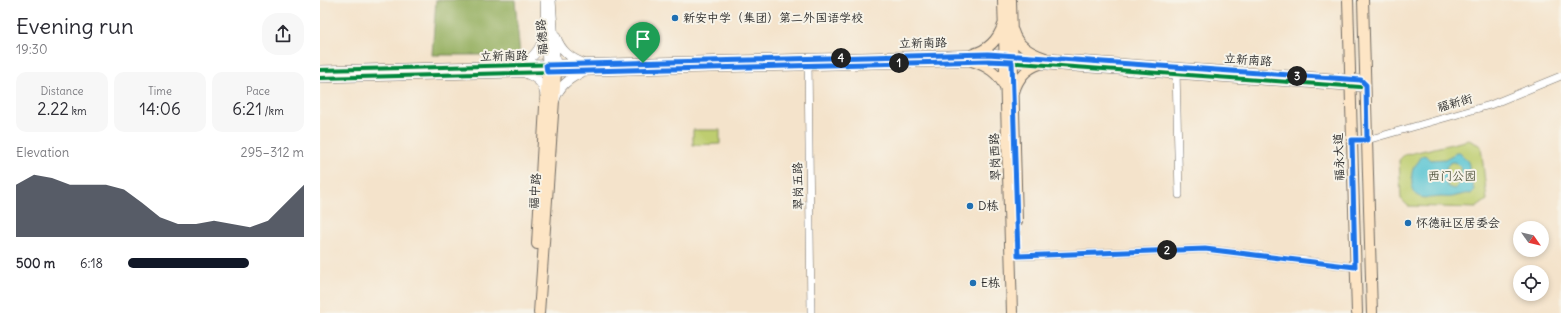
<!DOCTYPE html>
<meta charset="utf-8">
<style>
:root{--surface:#fff;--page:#f7f7f7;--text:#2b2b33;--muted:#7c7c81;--accent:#111827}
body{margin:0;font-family:Delius,"LXGW WenKai TC",sans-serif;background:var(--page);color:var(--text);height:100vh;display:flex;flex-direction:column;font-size:15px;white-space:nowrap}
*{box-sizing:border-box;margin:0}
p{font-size:13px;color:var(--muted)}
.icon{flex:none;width:22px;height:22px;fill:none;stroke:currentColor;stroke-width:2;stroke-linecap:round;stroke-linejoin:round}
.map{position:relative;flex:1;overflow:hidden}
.sheet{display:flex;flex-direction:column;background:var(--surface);width:320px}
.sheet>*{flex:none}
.needle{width:26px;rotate:124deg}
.tools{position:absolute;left:1193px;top:221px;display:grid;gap:8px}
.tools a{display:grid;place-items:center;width:36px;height:36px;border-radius:50%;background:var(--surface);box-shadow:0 2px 6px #0003;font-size:20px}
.pin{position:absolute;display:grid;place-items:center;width:34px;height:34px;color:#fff;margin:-41px -17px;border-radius:50% 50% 50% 0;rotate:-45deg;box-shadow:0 0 4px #0007}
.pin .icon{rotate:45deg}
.km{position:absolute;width:20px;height:20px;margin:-10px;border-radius:50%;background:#222;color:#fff;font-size:11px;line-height:20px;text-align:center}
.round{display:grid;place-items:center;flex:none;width:42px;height:42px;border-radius:16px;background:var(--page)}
.summary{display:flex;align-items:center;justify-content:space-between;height:68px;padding:0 16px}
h1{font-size:22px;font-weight:600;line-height:30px}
.metrics{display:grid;grid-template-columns:repeat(3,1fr);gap:6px;height:68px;padding:4px 16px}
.metrics div{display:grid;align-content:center;border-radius:10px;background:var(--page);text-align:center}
.metrics b{font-size:17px;font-weight:600}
.metrics small{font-size:11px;font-weight:400}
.metrics p{font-size:11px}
.chart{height:112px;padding:8px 16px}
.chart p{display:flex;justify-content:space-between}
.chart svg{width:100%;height:72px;margin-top:4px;fill:var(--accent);opacity:.7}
ul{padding:0 16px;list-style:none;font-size:13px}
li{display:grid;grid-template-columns:64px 48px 1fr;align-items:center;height:30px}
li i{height:10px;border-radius:5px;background:var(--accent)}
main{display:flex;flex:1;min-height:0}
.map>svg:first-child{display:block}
.green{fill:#becd6f;stroke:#747c4d}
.forest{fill:#96b062;stroke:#606e46}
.water{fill:#5ac5d3;stroke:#42787f;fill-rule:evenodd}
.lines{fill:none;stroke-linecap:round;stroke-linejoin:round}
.minor-casing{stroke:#716b63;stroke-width:8}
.tertiary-casing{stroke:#716b63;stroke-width:10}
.secondary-casing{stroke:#716b63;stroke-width:12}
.minor{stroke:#fff;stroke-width:7}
.tertiary{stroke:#fff;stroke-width:9}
.secondary{stroke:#fde5c5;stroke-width:10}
.cycleway-casing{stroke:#f7f3e8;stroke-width:6}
.cycleway{stroke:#00873e;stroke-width:4}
.route-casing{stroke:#fff;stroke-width:8}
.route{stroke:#1a73e8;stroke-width:5}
.poi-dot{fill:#1f6fb2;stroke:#f7f3e8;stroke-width:1.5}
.labels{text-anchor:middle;stroke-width:4;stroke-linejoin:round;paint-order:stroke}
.poi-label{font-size:12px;fill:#2b2b2b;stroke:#f7f3e8;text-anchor:start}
.street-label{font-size:12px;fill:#2b2b2b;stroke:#f7f3e8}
.park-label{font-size:12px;fill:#50543c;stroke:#f7f3e8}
</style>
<main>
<section class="sheet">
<div class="summary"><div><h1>Evening run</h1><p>19:30</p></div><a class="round"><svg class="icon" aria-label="share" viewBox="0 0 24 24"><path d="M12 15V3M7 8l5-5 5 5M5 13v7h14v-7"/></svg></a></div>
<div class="metrics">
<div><p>Distance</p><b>2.22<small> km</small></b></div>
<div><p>Time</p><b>14:06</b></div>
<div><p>Pace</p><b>6:21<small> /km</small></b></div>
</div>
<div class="chart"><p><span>Elevation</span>295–312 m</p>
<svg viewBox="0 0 160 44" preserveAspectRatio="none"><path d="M0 44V12L10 6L20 8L30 12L40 12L50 12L60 15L70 23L80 32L90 36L100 36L110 34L120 36L130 38L140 34L150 23L160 12V44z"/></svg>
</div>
<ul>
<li><b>500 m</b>6:18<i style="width:69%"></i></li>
</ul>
</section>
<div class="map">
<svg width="1241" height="313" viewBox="0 0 1241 313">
<rect width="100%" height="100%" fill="#f7f3e8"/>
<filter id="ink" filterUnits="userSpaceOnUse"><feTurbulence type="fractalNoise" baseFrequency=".025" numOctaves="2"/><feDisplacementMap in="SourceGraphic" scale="8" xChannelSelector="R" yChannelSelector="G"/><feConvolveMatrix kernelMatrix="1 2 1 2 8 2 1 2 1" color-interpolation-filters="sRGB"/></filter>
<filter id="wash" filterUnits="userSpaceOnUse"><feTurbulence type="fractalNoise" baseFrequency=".012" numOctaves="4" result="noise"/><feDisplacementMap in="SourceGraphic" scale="16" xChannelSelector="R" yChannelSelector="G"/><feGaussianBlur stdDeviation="0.9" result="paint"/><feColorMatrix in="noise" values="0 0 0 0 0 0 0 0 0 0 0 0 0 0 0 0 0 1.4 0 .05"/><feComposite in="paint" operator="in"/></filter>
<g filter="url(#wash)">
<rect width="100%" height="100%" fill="#f4e3cb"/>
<!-- green -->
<path class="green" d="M373 130H400V144L373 145Z
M1149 140 1161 146 1167 200 1156 208 1088 206 1081 199 1079 160 1084 155Z"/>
<!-- forest -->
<path class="forest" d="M116 0H195L200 55H112Z"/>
<!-- water -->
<path class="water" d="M1136 153H1140C1152 164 1148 164 1150 177 1151 181 1153 185 1154 190L1151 194C1144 193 1142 195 1136 196 1131 198 1125 197 1121 197 1109 198 1092 201 1092 185 1092 180 1091 174 1093 169 1094 166 1099 162 1101 157L1105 155 1110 160 1125 159ZM1131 162C1147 162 1143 183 1134 189L1128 187C1124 180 1128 175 1126 167Z"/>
</g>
<g filter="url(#ink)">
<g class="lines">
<defs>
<path id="minor" d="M488 61 491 313
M856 70 859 195
M1032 140H1047L1170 105 1241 76
M698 256 885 249 1035 267"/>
<path id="tertiary" d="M225 0 227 71
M231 0 236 70
M236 37C241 51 250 58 263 63
M199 64C212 60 220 49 224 37
M0 70 668 54 1041 80 1046 85 1041 87 668 61 0 78
M207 74C218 78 223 84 225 95
M235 100C239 86 249 79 261 73"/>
<path id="secondary" d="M683 0 692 313
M691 0 697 221
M1028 0 1037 313
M1043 0 1052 313
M693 31C697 46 711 53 725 58
M653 54C668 50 678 40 683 25
M652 61C667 66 679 73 685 88
M694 92C698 78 707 68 720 64
M217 244 227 72
M219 313 236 72"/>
</defs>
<!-- minor casing -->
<use href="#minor" class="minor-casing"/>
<!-- tertiary casing -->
<use href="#tertiary" class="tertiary-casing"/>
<!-- secondary casing -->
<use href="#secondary" class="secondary-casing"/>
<!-- minor -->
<use href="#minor" class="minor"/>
<!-- tertiary -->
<use href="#tertiary" class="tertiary"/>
<!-- secondary -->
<use href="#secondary" class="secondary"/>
<defs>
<path id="cycleway" d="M0 70 668 54 1041 80 1046 85 1041 87 668 61 0 78"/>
</defs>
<!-- cycleway casing -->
<use href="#cycleway" class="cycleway-casing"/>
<!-- cycleway -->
<use href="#cycleway" class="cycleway"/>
</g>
</g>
<g class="lines" filter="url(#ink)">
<defs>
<path id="route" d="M668 54 1041 80 1046 85 1047 140H1032L1035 267 885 249 698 256 692 62 668 61 227 72 226 65Z"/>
</defs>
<!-- route casing -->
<use href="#route" class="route-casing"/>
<!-- route -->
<use href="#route" class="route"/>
</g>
<!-- markers -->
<g class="poi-dot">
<circle cx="355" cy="18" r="4"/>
<circle cx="650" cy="206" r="4"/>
<circle cx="1088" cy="223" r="4"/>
<circle cx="653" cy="283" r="4"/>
</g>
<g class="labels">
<!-- poi labels -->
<g class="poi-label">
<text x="363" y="22">新安中学（集团）第二外国语学校</text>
<text x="658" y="210">D栋</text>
<text x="1096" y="227">怀德社区居委会</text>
<text x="661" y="287">E栋</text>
</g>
<!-- street labels -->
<g class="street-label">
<text transform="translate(222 37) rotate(-94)" y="4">福德路</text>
<text transform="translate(603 43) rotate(-1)" y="4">立新南路</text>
<text transform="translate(184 56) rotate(-1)" y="4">立新南路</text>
<text transform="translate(928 60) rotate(4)" y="4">立新南路</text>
<text transform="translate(1135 103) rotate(-16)" y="4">福新街</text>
<text transform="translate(675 157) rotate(-92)" y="4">翠岗西路</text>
<text transform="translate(1019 157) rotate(-92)" y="4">福永大道</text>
<text transform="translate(478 186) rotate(-91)" y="4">翠岗五路</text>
<text transform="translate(215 191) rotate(-86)" y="4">福中路</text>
</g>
<!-- park labels -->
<g class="park-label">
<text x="1132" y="180">西门公园</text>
</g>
</g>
</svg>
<div class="tools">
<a><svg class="needle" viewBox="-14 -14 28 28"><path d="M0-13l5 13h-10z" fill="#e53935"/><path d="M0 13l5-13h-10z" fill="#7c7c81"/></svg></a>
<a><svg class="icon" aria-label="locate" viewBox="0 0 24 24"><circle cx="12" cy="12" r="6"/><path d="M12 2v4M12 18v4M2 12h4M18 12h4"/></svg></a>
</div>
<div class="pin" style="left:323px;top:63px;background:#1e9e55"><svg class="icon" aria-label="arrive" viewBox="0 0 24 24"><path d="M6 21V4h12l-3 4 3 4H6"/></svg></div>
<b class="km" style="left:579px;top:63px">1</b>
<b class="km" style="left:847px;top:250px">2</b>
<b class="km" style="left:977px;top:76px">3</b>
<b class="km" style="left:521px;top:58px">4</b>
</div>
</main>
